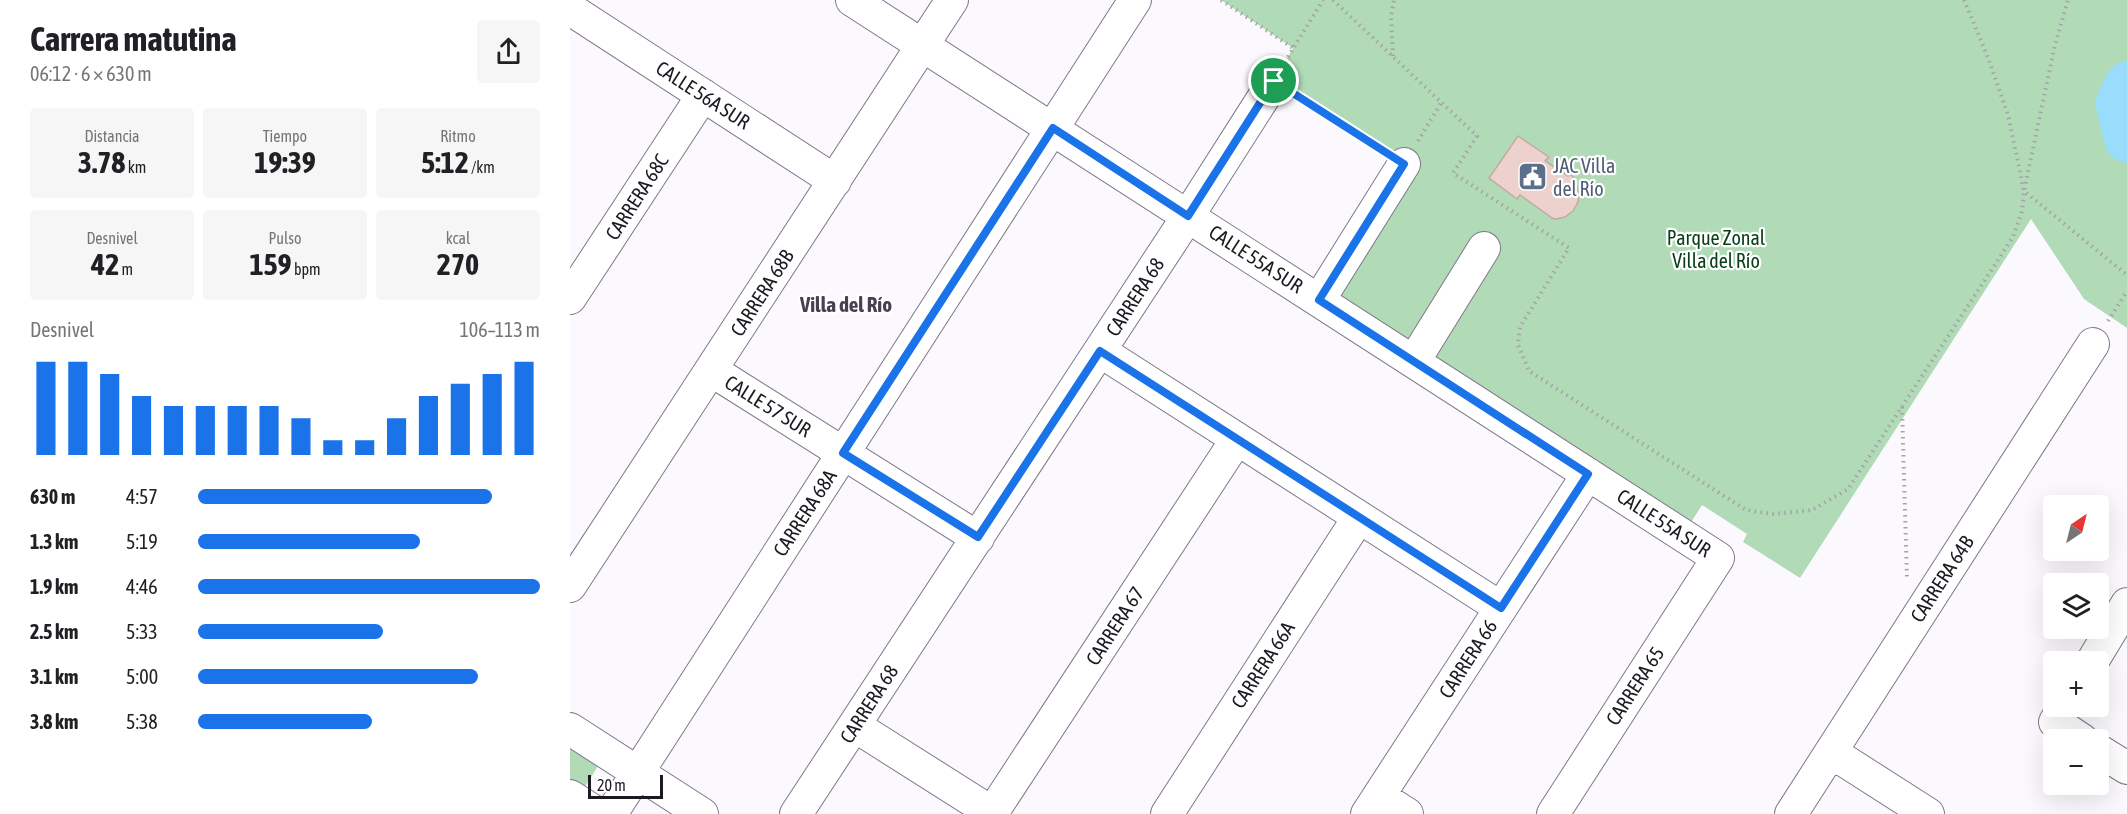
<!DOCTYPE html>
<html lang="es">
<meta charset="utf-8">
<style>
:root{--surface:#fff;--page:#f6f6f6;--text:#202124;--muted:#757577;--accent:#1a73e8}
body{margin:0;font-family:"Asap Condensed",sans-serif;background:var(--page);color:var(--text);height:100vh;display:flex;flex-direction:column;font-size:22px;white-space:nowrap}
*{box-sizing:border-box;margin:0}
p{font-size:20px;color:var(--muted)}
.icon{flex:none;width:33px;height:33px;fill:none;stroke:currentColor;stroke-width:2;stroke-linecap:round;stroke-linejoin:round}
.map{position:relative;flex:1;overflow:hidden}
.drawer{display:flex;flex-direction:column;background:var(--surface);width:570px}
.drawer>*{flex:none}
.needle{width:39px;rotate:35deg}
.controls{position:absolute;left:1473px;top:495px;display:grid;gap:12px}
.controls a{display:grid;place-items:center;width:66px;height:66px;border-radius:6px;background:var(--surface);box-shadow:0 6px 24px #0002;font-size:30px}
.scale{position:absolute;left:18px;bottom:15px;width:75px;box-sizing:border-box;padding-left:6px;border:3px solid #1d1921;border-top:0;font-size:16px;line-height:21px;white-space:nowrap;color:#1d1921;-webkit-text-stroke:4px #fff;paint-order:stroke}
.pin{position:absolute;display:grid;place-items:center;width:51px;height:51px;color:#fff;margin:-26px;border:3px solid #fff;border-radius:50%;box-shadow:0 2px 6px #0007}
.round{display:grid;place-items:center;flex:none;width:63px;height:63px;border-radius:6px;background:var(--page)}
.head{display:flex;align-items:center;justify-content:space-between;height:102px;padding:0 30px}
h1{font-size:33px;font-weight:700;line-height:45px}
.stats{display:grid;grid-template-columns:repeat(3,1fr);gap:9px;height:102px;padding:6px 30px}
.stats div{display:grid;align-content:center;border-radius:6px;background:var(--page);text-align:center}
.stats b{font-size:30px;font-weight:700}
.stats small{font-size:16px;font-weight:400}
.stats p{font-size:16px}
.chart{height:168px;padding:12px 30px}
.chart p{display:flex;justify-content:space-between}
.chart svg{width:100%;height:108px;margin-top:6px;stroke:var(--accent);stroke-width:6}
ul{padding:0 30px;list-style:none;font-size:20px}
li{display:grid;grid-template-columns:96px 72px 1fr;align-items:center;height:45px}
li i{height:15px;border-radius:8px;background:var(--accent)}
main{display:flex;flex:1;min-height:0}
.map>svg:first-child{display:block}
.green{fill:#b1dbb6}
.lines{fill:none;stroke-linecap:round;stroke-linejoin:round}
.river{stroke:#9adcfb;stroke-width:45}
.building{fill:#ecd1cc;stroke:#c3a8a4;stroke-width:1.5}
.minor-casing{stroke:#80778b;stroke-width:34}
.path{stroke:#a5a2a8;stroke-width:4;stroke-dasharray:1.5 4.5;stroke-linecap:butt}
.minor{stroke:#fff;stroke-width:32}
.route-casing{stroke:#fff;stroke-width:12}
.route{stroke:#1a73e8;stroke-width:8}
.labels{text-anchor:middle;stroke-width:4.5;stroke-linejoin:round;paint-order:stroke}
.street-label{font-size:20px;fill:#1d1921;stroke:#fff}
.service-label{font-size:20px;fill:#4e5e75;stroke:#fff;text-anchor:start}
.park-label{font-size:20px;fill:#094019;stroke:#fff}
.neighbourhood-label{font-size:21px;font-weight:bold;fill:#484052;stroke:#fff}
</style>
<main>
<section class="drawer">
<div class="head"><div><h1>Carrera matutina</h1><p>06:12 · 6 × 630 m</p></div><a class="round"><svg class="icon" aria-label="share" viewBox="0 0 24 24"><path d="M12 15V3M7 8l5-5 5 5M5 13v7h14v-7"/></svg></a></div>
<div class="stats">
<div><p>Distancia</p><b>3.78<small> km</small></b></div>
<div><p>Tiempo</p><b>19:39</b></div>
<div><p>Ritmo</p><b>5:12<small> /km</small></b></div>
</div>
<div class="stats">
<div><p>Desnivel</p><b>42<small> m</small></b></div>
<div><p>Pulso</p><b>159<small> bpm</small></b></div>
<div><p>kcal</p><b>270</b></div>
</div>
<div class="chart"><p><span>Desnivel</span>106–113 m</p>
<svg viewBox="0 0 160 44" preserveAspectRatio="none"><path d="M5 44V6M15 44V6M25 44V11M35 44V20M45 44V24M55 44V24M65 44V24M75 44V24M85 44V29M95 44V38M105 44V38M115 44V29M125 44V20M135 44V15M145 44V11M155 44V6"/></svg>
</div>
<ul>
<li><b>630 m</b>4:57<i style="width:86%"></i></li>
<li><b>1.3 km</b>5:19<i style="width:65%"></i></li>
<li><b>1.9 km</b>4:46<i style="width:100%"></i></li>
<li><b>2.5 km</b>5:33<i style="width:54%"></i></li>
<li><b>3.1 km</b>5:00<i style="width:82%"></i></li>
<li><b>3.8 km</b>5:38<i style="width:51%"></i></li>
</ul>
</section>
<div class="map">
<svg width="1557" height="814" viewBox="0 0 1557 814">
<rect width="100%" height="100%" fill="#fbf9fe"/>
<!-- green -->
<path class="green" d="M651 0H1557V328L1514 299 1461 219 1230 578 1173 542 1177 534 1132 505 1118 527 765 301 846 172 704 81 723 48Z
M0 749 28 766 13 790 0 782Z"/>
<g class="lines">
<!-- river -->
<path class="river" d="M1557 84 1548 104 1557 140"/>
</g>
<!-- building -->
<path class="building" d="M948 136 979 157 975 161 998 176 1000 174 1004 178 1009 194 1008 202 1003 211 995 217 986 219 982 218 950 195 947 199 919 178Z"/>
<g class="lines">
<defs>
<path id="minor" d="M282 0 1148 558 983 814
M0 9 265 181
M0 298 133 95
M749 300 834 164
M530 351 931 608
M844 361 914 248
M141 370 408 538
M0 586 382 0
M1522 662 1557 604
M1494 706 1485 722 1512 740
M285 726 424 814
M0 729 132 814
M1528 750 1557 768
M1261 752 1358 814
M0 796 28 814
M809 796 837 814
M422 813 667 439
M41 814 565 0
M226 814 618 216 704 81
M597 814 789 517
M797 814 1018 474
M1221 814 1523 344"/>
</defs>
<!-- minor casing -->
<use href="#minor" class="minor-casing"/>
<!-- path -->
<path class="path" d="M651 0 723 48
M763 0 907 136 883 173 999 248 950 327 948 345 959 371 1176 510 1203 514 1242 510 1278 489 1443 237 1452 211 1454 191 1485 45 1498 0
M1394 0 1417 55 1438 115 1454 191 1557 275
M823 56 821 16 824 0
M718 57 753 0
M728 96 810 149
M848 141 871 103
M1538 321 1557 291
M1332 407 1337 579"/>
<!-- minor -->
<use href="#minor" class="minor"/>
</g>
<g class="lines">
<defs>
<path id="route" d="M704 81 834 164 749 300 1018 474 931 608 530 351 408 537 273 453 483 128 618 216Z"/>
</defs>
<!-- route casing -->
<use href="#route" class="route-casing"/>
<!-- route -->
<use href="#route" class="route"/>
</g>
<!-- icons -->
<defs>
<symbol id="civic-square" viewBox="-11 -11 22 22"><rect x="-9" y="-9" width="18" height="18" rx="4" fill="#5c6f8a" stroke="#fff"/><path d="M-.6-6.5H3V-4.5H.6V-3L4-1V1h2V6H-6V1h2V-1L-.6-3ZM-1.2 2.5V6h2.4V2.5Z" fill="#fff"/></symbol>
</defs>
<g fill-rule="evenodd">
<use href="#civic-square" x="946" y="160" width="33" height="33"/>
</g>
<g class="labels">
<!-- street labels -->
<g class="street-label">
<text transform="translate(133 95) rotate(33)" y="7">CALLE 56A SUR</text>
<text transform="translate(67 197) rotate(-57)" y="7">CARRERA 68C</text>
<text transform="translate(686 259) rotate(33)" y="7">CALLE 55A SUR</text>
<text transform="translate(192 293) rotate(-57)" y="7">CARRERA 68B</text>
<text transform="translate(565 297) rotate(-57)" y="7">CARRERA 68</text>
<text transform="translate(198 406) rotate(32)" y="7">CALLE 57 SUR</text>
<text transform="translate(235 513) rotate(-57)" y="7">CARRERA 68A</text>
<text transform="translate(1094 523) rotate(33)" y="7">CALLE 55A SUR</text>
<text transform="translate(1372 579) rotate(-57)" y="7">CARRERA 64B</text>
<text transform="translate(545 626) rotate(-57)" y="7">CARRERA 67</text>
<text transform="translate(898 659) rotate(-57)" y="7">CARRERA 66</text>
<text transform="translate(693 665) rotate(-57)" y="7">CARRERA 66A</text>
<text transform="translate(1065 686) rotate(-57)" y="7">CARRERA 65</text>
<text transform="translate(299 704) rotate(-57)" y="7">CARRERA 68</text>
</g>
<!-- service labels -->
<g class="service-label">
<text x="983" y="173">JAC Villa<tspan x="983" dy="23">del Río</tspan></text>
</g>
<!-- park labels -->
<g class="park-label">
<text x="1146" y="245">Parque Zonal<tspan x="1146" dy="23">Villa del Río</tspan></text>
</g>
<!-- neighbourhood labels -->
<g class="neighbourhood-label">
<text x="276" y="312">Villa del Río</text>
</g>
</g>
</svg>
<div class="controls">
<a><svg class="needle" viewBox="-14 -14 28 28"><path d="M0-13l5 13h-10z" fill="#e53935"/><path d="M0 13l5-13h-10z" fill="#757577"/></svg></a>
<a><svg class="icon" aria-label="layers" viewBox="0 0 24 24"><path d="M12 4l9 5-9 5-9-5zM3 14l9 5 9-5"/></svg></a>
<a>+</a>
<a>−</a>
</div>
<div class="scale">20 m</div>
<div class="pin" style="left:704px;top:81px;background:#1e9e55"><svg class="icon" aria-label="arrive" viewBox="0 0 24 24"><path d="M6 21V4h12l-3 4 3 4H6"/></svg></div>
</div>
</main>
